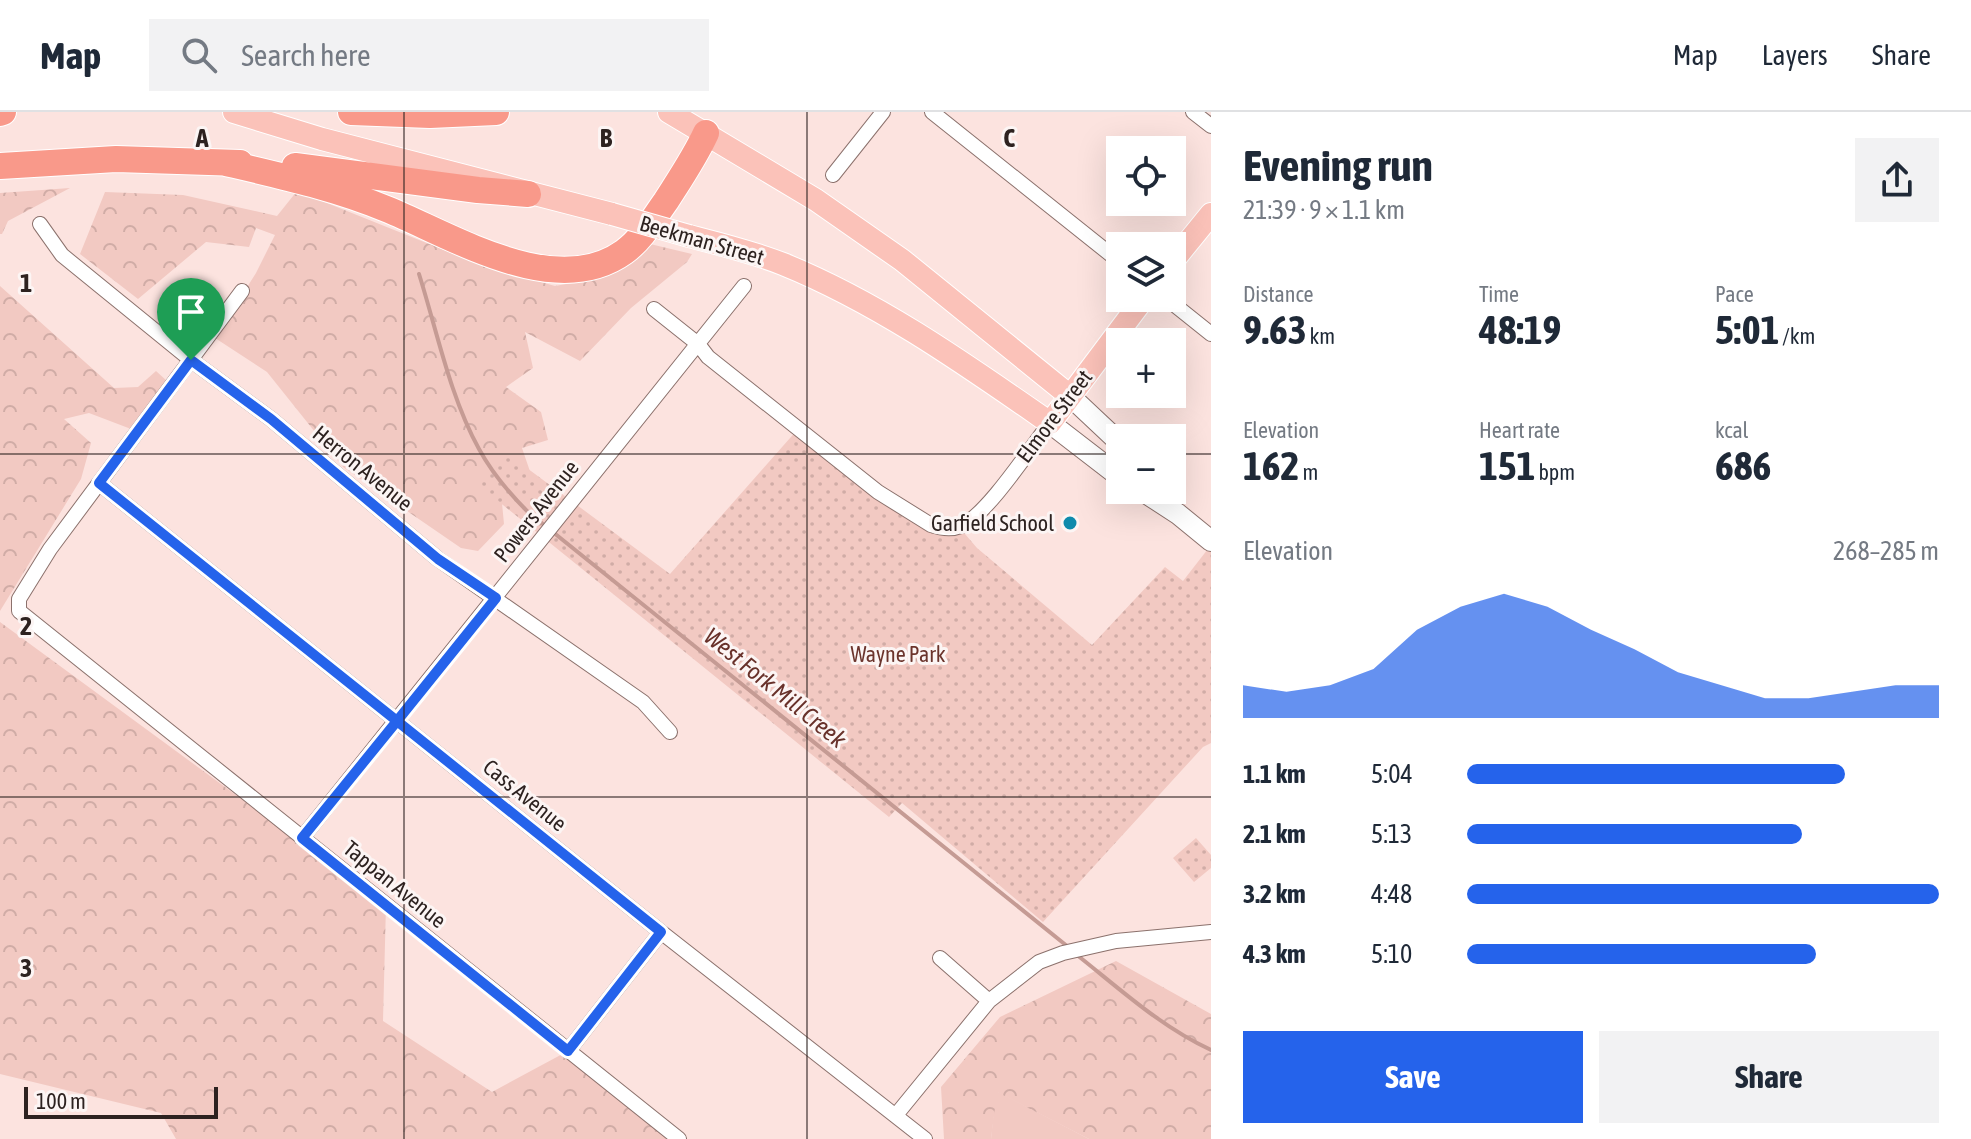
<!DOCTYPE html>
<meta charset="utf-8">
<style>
:root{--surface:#fff;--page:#f2f2f3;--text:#1f2937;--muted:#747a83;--line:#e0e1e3;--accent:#2563eb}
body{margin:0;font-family:"Asap Condensed",sans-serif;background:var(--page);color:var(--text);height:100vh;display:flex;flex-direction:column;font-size:30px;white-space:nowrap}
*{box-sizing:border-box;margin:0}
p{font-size:26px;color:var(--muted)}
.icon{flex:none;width:44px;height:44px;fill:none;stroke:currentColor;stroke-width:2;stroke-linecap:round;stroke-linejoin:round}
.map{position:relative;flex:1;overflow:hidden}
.drawer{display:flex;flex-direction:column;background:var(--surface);width:760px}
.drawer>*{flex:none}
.fabs{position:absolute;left:1106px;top:24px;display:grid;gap:16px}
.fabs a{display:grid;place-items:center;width:80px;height:80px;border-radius:0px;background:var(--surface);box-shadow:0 8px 32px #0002;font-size:40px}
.scale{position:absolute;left:24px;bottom:20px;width:194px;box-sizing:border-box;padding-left:8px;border:4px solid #2d2220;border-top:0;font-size:22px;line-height:28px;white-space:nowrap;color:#2d2220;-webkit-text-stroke:6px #fcf5f4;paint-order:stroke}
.pin{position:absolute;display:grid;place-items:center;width:68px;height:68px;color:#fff;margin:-82px -34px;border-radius:50% 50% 50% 0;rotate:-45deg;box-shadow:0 0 8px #0007}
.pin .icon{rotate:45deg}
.round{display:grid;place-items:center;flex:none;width:84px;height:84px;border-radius:0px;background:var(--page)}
.headline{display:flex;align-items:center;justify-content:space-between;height:136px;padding:0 32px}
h1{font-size:44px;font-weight:700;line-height:60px}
.figures{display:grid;grid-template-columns:repeat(3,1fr);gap:12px;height:136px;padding:8px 32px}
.figures div{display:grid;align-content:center}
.figures b{font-size:40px;font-weight:700}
.figures small{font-size:22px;font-weight:400}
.figures p{font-size:22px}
.chart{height:224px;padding:16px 32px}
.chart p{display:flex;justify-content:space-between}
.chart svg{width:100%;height:144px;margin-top:8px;fill:var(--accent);opacity:.7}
.action{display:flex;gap:16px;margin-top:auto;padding:16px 32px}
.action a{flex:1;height:92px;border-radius:0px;background:var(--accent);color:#fff;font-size:32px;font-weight:700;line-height:92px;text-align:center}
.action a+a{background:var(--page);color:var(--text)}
ul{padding:0 32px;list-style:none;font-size:26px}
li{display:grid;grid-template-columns:128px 96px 1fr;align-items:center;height:60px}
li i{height:20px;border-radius:10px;background:var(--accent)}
header{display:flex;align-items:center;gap:48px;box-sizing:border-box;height:112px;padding:0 40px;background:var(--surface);border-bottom:2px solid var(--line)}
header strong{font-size:38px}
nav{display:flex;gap:44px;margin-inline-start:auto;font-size:28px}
.search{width:560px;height:72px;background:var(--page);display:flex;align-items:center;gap:20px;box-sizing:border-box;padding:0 28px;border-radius:0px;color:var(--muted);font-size:30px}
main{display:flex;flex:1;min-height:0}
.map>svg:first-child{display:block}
.grass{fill:#f2c9c2}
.forest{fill:url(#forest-crowns)}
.park{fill:url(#park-dots)}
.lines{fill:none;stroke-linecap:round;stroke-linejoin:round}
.stream{stroke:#c59b94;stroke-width:4}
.minor-casing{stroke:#8b716c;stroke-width:16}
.secondary-casing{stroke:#8b716c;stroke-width:22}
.primary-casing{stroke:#fff;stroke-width:24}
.motorway-casing{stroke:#fff;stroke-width:28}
.minor{stroke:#fff;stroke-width:14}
.secondary{stroke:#fff;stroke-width:20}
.primary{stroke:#fbc2b9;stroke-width:22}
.motorway{stroke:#f9998a;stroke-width:26}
.primary-bridge-casing{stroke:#fff;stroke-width:24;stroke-linecap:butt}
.primary-bridge{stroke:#fbc2b9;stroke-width:22}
.route-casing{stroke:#fff;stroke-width:16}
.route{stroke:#2563eb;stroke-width:10}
.grid{fill:none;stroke:#2d2220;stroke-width:2;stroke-opacity:0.55}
.poi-dot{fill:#0e8aac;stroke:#fcf5f4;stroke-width:3}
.labels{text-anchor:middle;stroke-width:6;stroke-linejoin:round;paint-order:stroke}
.street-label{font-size:22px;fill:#2d2220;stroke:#fcf5f4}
.poi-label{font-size:22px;fill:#2d2220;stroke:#fcf5f4;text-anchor:end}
.park-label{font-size:22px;fill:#6b342c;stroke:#fcf5f4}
.water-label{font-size:24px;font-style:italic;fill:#68312a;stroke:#fcf5f4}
.grid-label{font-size:26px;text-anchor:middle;font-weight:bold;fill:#2d2220;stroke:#fcf5f4;stroke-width:6;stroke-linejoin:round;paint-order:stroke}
</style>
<header>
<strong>Map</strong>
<div class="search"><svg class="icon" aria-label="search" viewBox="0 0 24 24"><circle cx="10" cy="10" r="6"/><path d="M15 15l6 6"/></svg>Search here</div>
<nav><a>Map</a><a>Layers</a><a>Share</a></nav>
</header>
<main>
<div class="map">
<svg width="1211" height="1027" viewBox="0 0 1211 1027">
<defs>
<pattern id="forest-crowns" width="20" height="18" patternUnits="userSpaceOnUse" patternTransform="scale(2)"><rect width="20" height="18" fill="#f2c9c2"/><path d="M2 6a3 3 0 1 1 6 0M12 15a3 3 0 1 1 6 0" fill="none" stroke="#d0aca6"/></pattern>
<pattern id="park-dots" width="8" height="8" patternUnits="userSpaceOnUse" patternTransform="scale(2)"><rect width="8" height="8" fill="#f2c9c2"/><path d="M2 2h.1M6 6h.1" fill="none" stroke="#d0aca6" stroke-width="1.8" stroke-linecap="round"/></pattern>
</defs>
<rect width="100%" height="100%" fill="#fce3df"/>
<!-- grass -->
<path class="grass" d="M996 979 1089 1027H991Z"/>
<!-- forest -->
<path class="forest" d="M70 76 8 109 2 122H0V81Z
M297 79 484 154 555 174 600 166 650 132 692 142 687 150 631 196 580 249 525 220 533 256 506 275 541 300 548 328 522 336 535 374 502 391 504 412 478 439 461 436 343 355 267 260 215 226 256 161 275 123 256 116 249 135 206 130 138 187 80 142 105 80 183 83 277 104Z
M0 174 114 276 138 275 156 259 167 269 131 317 89 301 64 307 91 331 81 367 0 499Z
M0 510 386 793 383 909 492 980 568 939 679 1027H176L161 1001 0 962Z
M1116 849 1211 902V1027H1089L997 980 991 1027H944L941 975 1000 905Z"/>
<!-- park -->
<path class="park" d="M798 317 931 413 959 415 977 436 1092 533 1165 455 1183 469 1211 433V631L1203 635 1043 810 902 691 889 705 477 372 504 339 670 462Z
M1196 726 1211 743V756L1194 770 1173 746Z"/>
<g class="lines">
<!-- stream -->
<path class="stream" d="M419 162C437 219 450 285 479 337 492 361 509 381 528 400L1067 834
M1077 843C1120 877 1161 915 1211 938"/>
<defs>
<path id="minor" d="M932 0 1120 150
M1193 0 1211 14
M833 63 883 0
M40 112 62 143 191 248 271 307 438 447 643 590 670 620
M242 179 50 437 19 487V499L679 1027
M1166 186 1211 222
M654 197 698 232 708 245 878 380 931 413C940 416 951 418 961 414 987 403 1031 335 1050 311
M99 371 661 820 925 1027
M302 726 744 174
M940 846 989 889
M568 939 661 820
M896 1003 989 889 1039 850 1063 841 1116 829 1211 820"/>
<path id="secondary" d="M1070 284 1120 331
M1050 311 1120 365
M1141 378 1178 402 1211 429"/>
<path id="primary" d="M234 0 322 27 612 102
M669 0 816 88 902 148 1070 284
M689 124C720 132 753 140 783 152 879 191 965 252 1050 311L1144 186
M1172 150 1211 102"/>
<path id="motorway" d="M351 0 430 3 496 0
M0 1 3 0
M226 51C282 64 336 76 389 98 454 125 556 189 624 140 642 127 653 107 666 89 680 67 695 45 706 21
M0 54 116 47 240 51
M295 54 478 78 528 82"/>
</defs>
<!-- minor casing -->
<use href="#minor" class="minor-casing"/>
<!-- secondary casing -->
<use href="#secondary" class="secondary-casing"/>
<!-- primary casing -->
<use href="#primary" class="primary-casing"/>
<!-- motorway casing -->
<use href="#motorway" class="motorway-casing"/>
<!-- minor -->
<use href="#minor" class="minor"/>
<!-- secondary -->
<use href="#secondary" class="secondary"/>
<!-- primary -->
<use href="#primary" class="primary"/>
<!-- motorway -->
<use href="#motorway" class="motorway"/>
<defs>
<path id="primary-bridge" d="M612 102 689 124"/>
</defs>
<!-- primary-bridge casing -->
<use href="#primary-bridge" class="primary-bridge-casing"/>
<!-- primary-bridge -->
<use href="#primary-bridge" class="primary-bridge"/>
</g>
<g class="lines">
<defs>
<path id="route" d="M191 248 99 371 397 609 302 726 568 939 661 820 397 609 496 486 438 447 271 307 191 248"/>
</defs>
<!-- route casing -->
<use href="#route" class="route-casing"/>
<!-- route -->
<use href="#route" class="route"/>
</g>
<!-- grid -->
<path class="grid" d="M404 0V1027M807 0V1027M0 342H1120M1172 342H1211M0 685H1211"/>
<!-- markers -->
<circle class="poi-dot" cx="1070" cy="411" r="8"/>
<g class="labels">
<!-- street labels -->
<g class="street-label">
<text transform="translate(702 128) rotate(16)" y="8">Beekman Street</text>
<text transform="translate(1054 304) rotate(-53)" y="8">Elmore Street</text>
<text transform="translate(363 356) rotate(39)" y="8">Herron Avenue</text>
<text transform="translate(536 399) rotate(-52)" y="8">Powers Avenue</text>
<text transform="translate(525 683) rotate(39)" y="8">Cass Avenue</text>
<text transform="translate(395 772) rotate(39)" y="8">Tappan Avenue</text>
</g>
<!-- poi labels -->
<g class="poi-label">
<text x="1054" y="419">Garfield School</text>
</g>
<!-- park labels -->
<g class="park-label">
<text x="898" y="550">Wayne Park</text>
</g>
<!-- water labels -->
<g class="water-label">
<text transform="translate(775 576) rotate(39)" y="8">West Fork Mill Creek</text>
</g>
</g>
<g class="grid-label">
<text x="202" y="35">A</text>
<text x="606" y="35">B</text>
<text x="1009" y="35">C</text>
<text x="26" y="180">1</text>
<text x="26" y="523">2</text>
<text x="26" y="865">3</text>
</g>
</svg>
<div class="fabs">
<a><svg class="icon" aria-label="locate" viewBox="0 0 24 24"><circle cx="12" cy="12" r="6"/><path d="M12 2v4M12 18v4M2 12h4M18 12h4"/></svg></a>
<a><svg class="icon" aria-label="layers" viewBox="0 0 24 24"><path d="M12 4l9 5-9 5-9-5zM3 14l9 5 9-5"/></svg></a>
<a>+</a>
<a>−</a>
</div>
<div class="scale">100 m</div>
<div class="pin" style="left:191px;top:248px;background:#1e9e55"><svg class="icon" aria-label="arrive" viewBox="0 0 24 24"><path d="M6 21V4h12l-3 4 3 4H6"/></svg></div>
</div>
<section class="drawer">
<div class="headline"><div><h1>Evening run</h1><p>21:39 · 9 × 1.1 km</p></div><a class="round"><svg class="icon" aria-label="share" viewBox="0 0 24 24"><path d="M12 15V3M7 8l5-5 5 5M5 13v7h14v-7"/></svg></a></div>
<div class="figures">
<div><p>Distance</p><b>9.63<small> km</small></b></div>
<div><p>Time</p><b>48:19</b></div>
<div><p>Pace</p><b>5:01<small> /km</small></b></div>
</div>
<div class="figures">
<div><p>Elevation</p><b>162<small> m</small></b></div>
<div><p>Heart rate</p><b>151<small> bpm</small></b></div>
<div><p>kcal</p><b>686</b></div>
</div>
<div class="chart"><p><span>Elevation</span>268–285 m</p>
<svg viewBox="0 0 160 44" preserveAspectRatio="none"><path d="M0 44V34L10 36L20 34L30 29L40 17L50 10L60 6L70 10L80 17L90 23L100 30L110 34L120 38L130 38L140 36L150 34L160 34V44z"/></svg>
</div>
<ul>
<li><b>1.1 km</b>5:04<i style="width:80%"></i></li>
<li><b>2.1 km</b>5:13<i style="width:71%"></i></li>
<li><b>3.2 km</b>4:48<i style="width:100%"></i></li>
<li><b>4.3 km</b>5:10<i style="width:74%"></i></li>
</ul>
<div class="action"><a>Save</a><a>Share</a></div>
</section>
</main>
